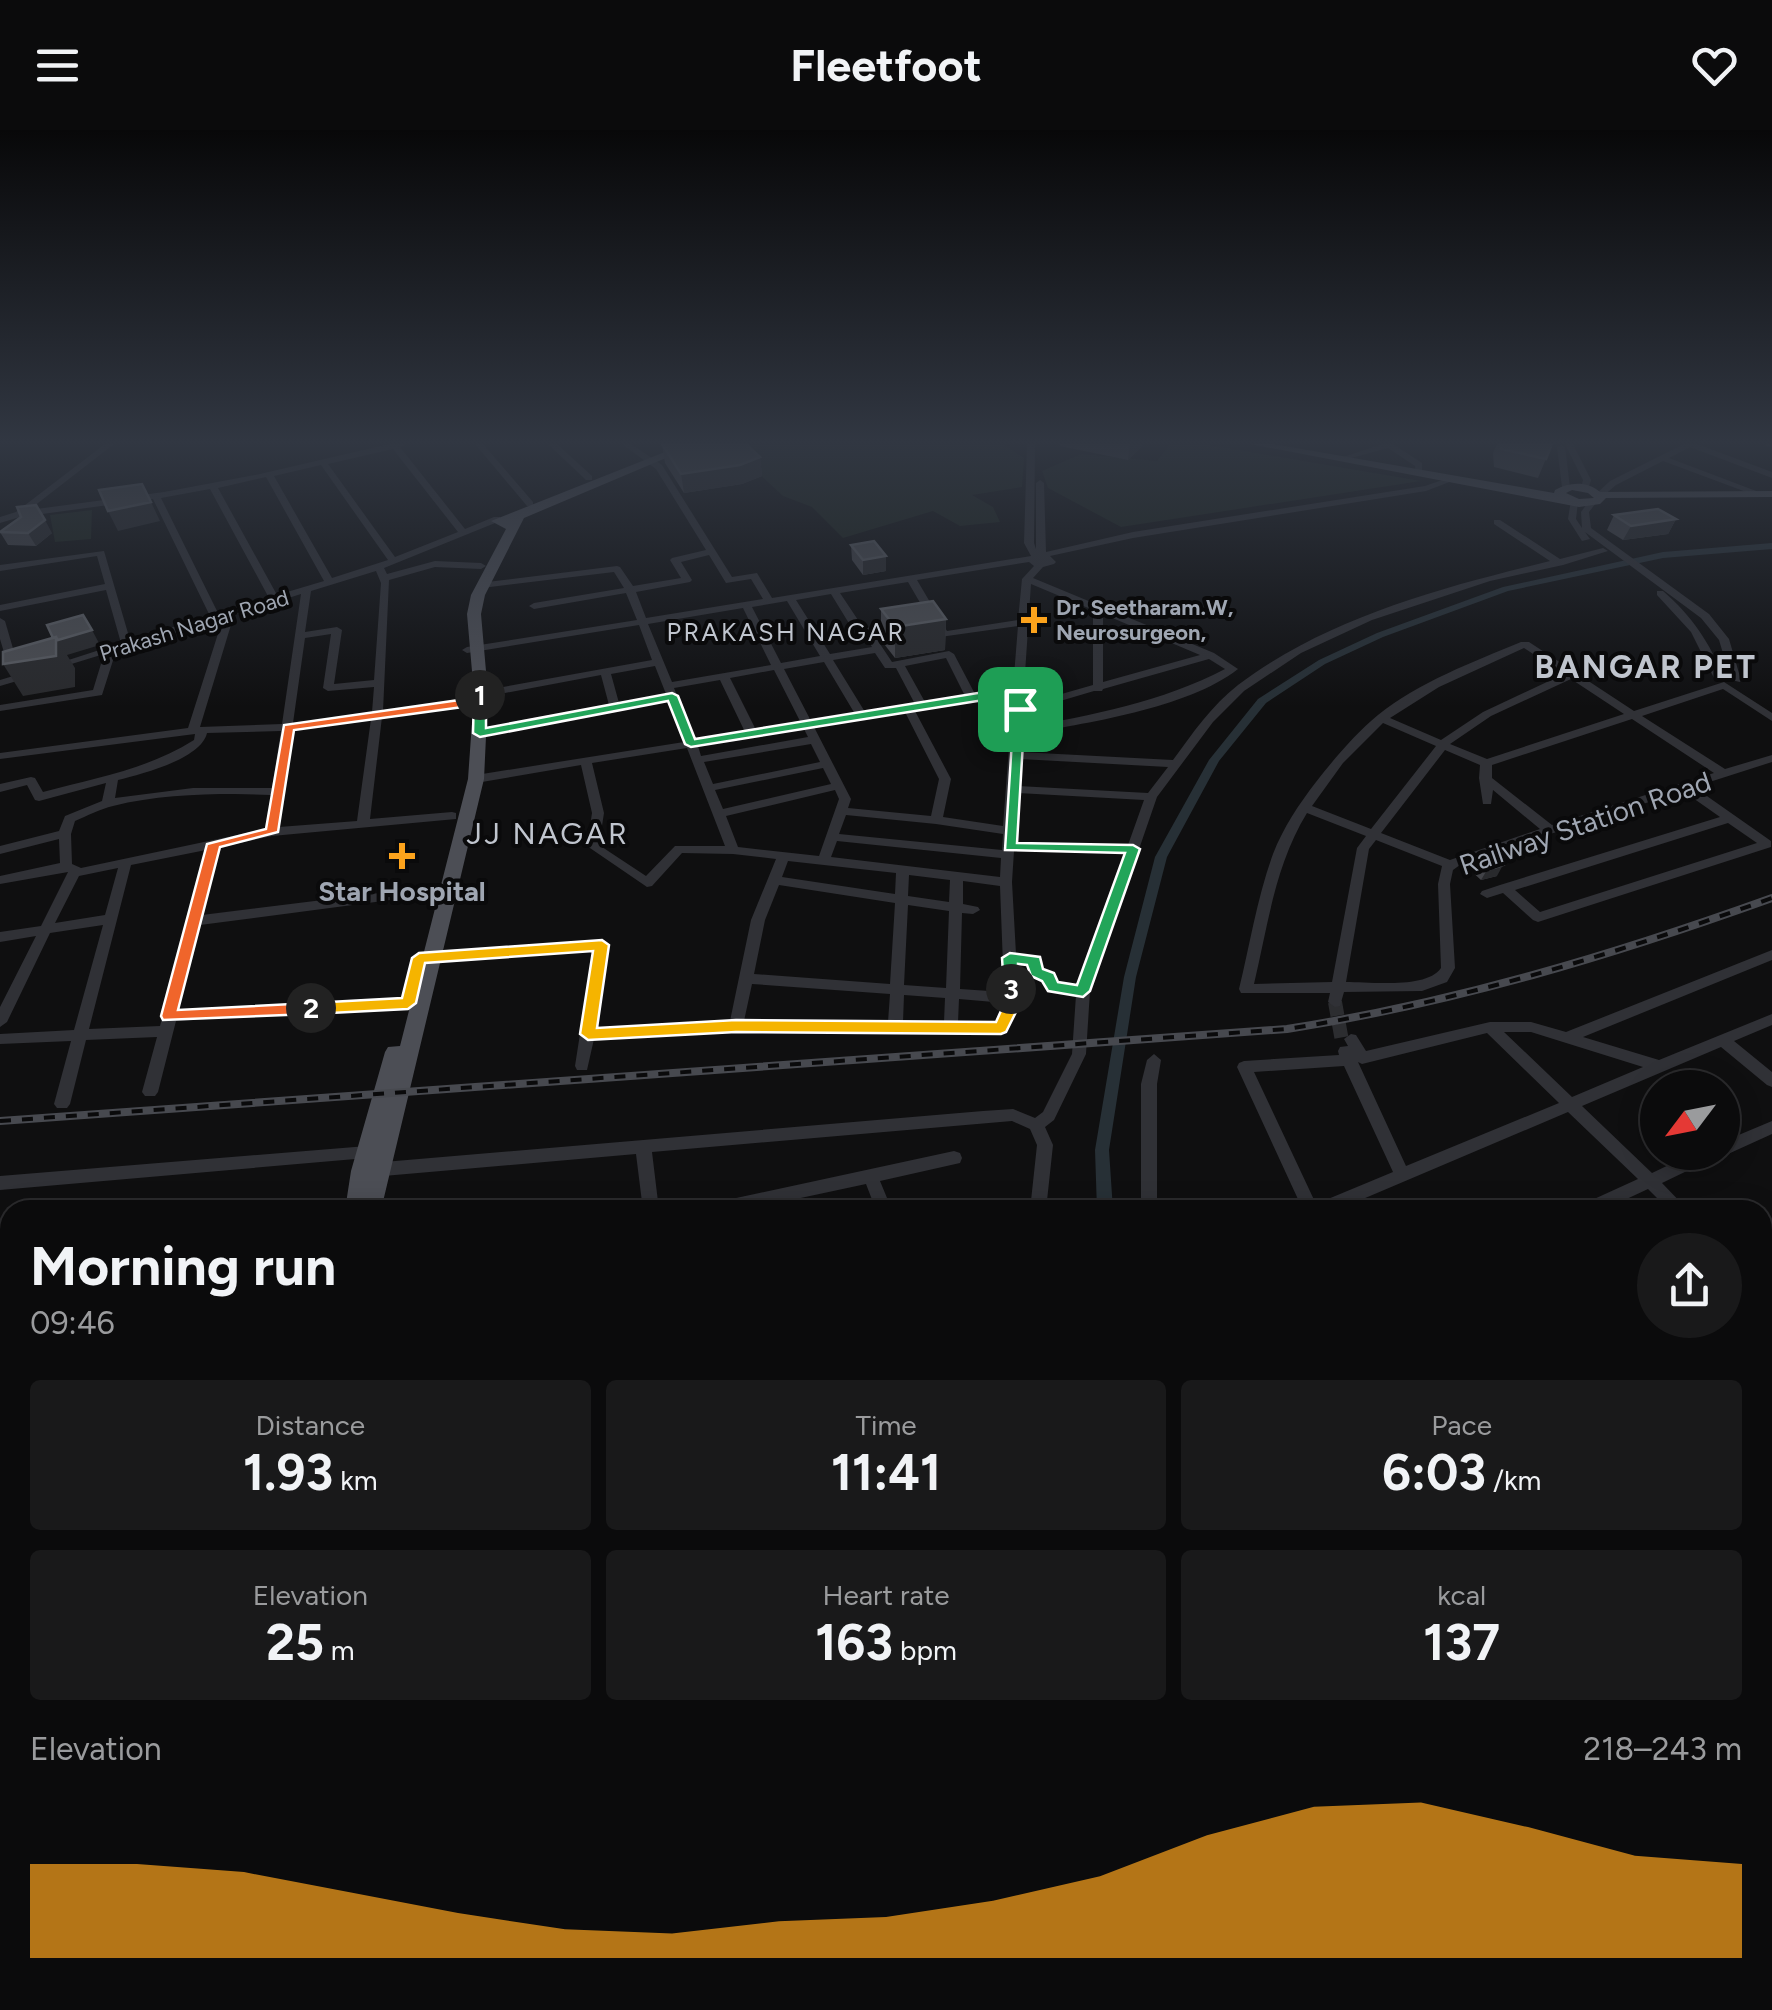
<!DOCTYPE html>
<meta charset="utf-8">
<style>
:root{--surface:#0b0b0c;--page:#19191a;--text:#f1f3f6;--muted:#9a9b9d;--line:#2b2b2d;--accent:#fca31c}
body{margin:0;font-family:Figtree,sans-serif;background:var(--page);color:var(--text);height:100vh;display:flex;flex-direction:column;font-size:38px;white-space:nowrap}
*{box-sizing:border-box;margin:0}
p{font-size:32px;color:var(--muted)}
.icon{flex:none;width:55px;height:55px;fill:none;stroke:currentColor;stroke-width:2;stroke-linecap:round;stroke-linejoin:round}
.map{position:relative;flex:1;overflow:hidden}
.drawer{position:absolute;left:0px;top:1070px;width:1772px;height:810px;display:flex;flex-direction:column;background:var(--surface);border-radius:30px 30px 0 0;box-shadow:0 5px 25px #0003,0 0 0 2px var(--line)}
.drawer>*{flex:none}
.needle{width:65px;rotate:238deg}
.tools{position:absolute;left:1640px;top:940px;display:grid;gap:20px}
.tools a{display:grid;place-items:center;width:100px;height:100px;border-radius:50%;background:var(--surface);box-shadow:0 5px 25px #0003,0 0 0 2px var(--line);font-size:50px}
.pin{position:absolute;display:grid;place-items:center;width:85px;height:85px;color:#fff;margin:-42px;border-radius:20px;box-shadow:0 5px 15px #0006}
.km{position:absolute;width:50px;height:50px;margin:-25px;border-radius:50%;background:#222;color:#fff;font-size:28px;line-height:50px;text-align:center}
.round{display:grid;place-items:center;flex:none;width:105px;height:105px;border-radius:52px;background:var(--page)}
.headline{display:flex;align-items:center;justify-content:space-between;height:170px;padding:0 30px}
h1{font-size:55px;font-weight:700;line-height:75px}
.figures{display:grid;grid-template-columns:repeat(3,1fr);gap:15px;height:170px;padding:10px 30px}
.figures div{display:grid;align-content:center;border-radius:10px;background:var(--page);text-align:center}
.figures b{font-size:50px;font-weight:700}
.figures small{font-size:28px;font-weight:400}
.figures p{font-size:28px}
.chart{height:280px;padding:20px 30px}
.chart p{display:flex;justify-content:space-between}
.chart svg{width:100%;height:180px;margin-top:10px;fill:var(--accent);opacity:.7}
header{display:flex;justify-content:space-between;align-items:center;height:130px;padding:0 30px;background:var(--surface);font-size:45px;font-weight:700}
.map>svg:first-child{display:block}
.green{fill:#1b231c}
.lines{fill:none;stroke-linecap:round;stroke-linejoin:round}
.canal{fill:#273036;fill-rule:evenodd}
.minor-tunnel{stroke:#2c2d30;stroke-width:14;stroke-dasharray:14 8;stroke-linecap:butt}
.minor{fill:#303136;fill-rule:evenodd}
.major{fill:#4c4e55;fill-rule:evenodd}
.rail-casing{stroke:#47494f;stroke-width:8}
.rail{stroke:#0a0a0b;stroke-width:4;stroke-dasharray:11;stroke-linecap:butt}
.wall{fill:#424348}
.shaded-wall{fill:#292a2d}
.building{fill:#4c4e53;stroke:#595c62;stroke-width:2.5}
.split-1{fill:#22a559;stroke:#fff;stroke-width:2.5}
.split-2{fill:#f0652b;stroke:#fff;stroke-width:2.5}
.split-3{fill:#f5b400;stroke:#fff;stroke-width:2.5}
.split-4{fill:#22a559;stroke:#fff;stroke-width:2.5}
.poi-dot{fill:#fca31c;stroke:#0a0a0b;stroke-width:4}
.labels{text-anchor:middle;stroke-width:8;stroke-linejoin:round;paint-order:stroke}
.far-poi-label{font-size:22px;font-weight:bold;fill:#9fa6b2;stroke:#0a0a0b;text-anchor:start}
.far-street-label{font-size:22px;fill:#9fa6b2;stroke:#0a0a0b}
.far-neighbourhood-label{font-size:25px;letter-spacing:2.5px;fill:#c0c5ce;stroke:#0a0a0b}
.street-label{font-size:28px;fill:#9fa6b2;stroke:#0a0a0b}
.poi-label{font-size:28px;font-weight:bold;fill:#9fa6b2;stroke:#0a0a0b}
.neighbourhood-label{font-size:30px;letter-spacing:2.5px;fill:#c0c5ce;stroke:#0a0a0b}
.far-district-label{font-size:32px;font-weight:bold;letter-spacing:2.5px;fill:#c0c5ce;stroke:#0a0a0b}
</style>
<header><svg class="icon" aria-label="menu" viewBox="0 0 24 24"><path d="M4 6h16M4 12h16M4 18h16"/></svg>Fleetfoot<svg class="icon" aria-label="heart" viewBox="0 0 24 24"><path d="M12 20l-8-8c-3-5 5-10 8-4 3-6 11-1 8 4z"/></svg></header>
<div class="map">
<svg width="1772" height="1880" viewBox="0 0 1772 1880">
<rect width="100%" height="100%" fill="#0f0f10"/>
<!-- green -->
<path class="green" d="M727 314H1003L1024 328 1022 357 972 365 993 377 1000 392 960 396 933 381 843 408 812 377 783 366Z
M1170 314H1203L1421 351 1121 397 1048 358 1042 341 1081 324 1157 331Z
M92 380 91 409 55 412 50 385Z"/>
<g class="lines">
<!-- canal -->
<path class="canal" d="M1772 413V419L1663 428 1508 461 1383 507 1325 534 1266 573 1219 631 1167 727 1136 847 1109 1020 1113 1080H1097L1095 1020 1124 847 1155 727 1209 630 1258 569 1319 530 1377 503 1503 457 1663 422Z
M1354 1870H1378L1383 1880H1359Z"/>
<!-- minor-tunnel -->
<path class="minor-tunnel" d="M1335 872 1342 911"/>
<!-- minor -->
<path class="minor" d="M105 314H114L29 380 164 362 260 344 389 314H407L400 317 465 399 494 387H500V391L384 438 387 444 435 431 481 433 486 436 481 439 435 437 389 450 383 581 466 569 481 561 652 530 639 495 467 523 462 520 467 517 637 490 626 463 534 479 529 476 534 473 624 458 614 442 482 458 479 457V453L617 436 620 437 633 456 681 448 670 430 672 428 706 420 656 339 622 314H631L662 335 732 447 757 443 772 468 1031 426 1024 413 1027 314H1035L1034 413 1036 419V353L1040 350 1044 353 1046 422 1133 402 1425 356 1448 348 1452 351 1426 361 1133 408 1050 426 1056 432 1054 434 1043 437 1033 448 1214 523 1238 539C1187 579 1085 593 1021 605L1020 622 1173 630C1192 604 1212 575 1238 555 1328 487 1443 457 1550 431L1494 394V390H1500L1560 429 1603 418 1608 421 1563 435 1490 451 1372 490 1301 523 1244 561 1213 592 1157 667 1090 861 1086 924 1054 990 1045 997 1053 1015 1046 1080H1030L1037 1015 1030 999 1012 991 652 1022 659 1080H643L636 1024 372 1047 366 1045 364 1040 366 1035 372 1033 983 981 1013 979 1035 988 1043 982 1072 924 1076 865 1048 861 1043 850 1031 846 1028 835 1017 834 1019 874 1006 902 1001 903 736 901 594 909 587 940H577L575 936 593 820 414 831 412 828 419 823 601 810 608 815 595 898 730 891 751 790 776 729 733 724 682 723 652 756 647 757 587 716 592 683 581 635 476 653 470 649 476 645 684 612 668 570 479 606 473 603 479 600 609 575 601 545 484 567 469 575 382 587 370 689 452 682 456 683V689L272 706 220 717 202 785 436 756 443 760 436 764 200 795 178 880 408 868 415 873 413 877 176 891 158 962 155 966H145L142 962 157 907 86 910 70 974 67 978H57L54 974 71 911 0 914V904L74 900 103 795 50 803 7 892 0 897V877L36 806 0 812V802L41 796 68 742 0 754V746L60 733 59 709 0 724V716L59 701 65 686 102 671 106 653 39 671 35 670 27 655 0 662V654L31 647 35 648 43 662C95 648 146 640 194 610L195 604 0 629V623L188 598 223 488 116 521 102 565 0 581V575L93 560 104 524 52 540 47 537 121 513 106 460 0 481V475L105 454 97 426 0 441V435L104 421 130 510 210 486 153 369 20 387 0 393V387L16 382ZM393 319 458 402 395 427 328 334ZM321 335 388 430 332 448 274 346ZM266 347 324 451 277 465 218 358ZM210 359 269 468 218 483 161 368ZM709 425 726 453 751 449 763 469 646 488 636 462 690 452 692 450 681 432ZM1029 432 1034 436 1022 449 1018 490 947 501 917 450ZM376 441 381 453 374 550 334 554 342 500 337 497 305 502 311 461ZM908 452 940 507 1018 496 1013 558 975 564 954 524 949 521 892 532 874 505 906 501V497L874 499 862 496 840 463ZM1031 454 1093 480V555L1023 575 1024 563 1026 560 1024 558ZM301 464 282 594 200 597 234 485ZM831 464 850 495 864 504 872 517 830 524 796 470ZM787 471 820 526 781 533 752 477ZM743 478 771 535 672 552 648 494ZM1103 484 1200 525 1103 552ZM331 504 323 558 328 561 374 557 372 582 293 593 305 508ZM875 523 885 538H896L915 574 865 582 833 530ZM946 528 965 566 925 572 905 536ZM1209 529 1225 539C1162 572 1092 585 1022 598L1023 582 1094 561H1102L1103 559ZM824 532 855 584 811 591 784 539ZM655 536 666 564 619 573 611 544ZM774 540 801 593 756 600 730 548ZM720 550 745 602 695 610 674 558ZM1013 565 1003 696 943 687 951 649 915 581ZM905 582 939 649 931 686 848 678 851 669 814 597ZM371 589 357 691 279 697 292 600ZM804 599 808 607 701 626 698 616ZM281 601 272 658H193L115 668 118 650C142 644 201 629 207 603ZM811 614 820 632 713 654 704 632ZM687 618 725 716H675L646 746 599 715 604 683 592 633ZM1020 629 1168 637 1148 663 1018 656ZM823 638 831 654 723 679 715 660ZM835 660 839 669 819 726 738 717 726 686ZM1018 663 1144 670 1128 715 1015 713ZM235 664 271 665 266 699 81 738 72 734 71 704 75 691C87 686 100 679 113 676 152 666 195 664 235 664ZM846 685 936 694 1003 704 1002 720 839 704ZM837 711 1001 728 1000 747 831 727ZM206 720 160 896 89 899 131 735ZM1014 721 1125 723 1078 855 1058 853 1053 843 1042 839 1039 828 1016 824 1012 752ZM788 731 896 743 895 764 782 747ZM118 738 105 785 55 793 79 746ZM909 745 950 750 949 772 908 766ZM963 751 1000 756 1004 862 960 859 962 783 973 784 980 780 978 777 963 774ZM779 755 895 773 890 854 754 844 765 790ZM908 775 949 781 946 858 904 855ZM752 854 890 864 888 892 744 891ZM904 865 945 868 944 892H903ZM959 869 1005 873V874L996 893 958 892Z
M475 314H483L533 372V376H527Z
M548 314H557L592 346V350H586Z
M1383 314H1393L1422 333V344H1416L1415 336 1388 318 1344 330 1340 328Z
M1565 314H1573L1591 350 1588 360 1581 358 1583 350Z
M1684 314H1697L1772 342V348L1690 317 1669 328 1764 364 1757 366 1663 331 1616 355 1602 367 1595 365 1610 351Z
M1765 314H1772V317L1766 316Z
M1561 315 1565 317 1570 357 1566 360 1562 357 1557 317Z
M1571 370 1578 372 1576 389 1582 398 1581 382 1589 371H1595L1596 373 1589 382 1591 398 1709 484 1729 509 1741 550 1740 552 1731 550 1719 510 1701 488 1585 402 1590 409 1582 411 1568 389Z
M1657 461H1663C1692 486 1710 513 1724 548L1723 550H1715L1691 502 1657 465Z
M0 488 5 491 19 539 18 541 9 539 0 509Z
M1521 512H1529L1634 581 1724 552 1772 583V591L1723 559 1642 586 1725 639 1772 625V632L1694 657 1771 711V717L1538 792 1533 790 1503 763 1487 768 1480 764 1482 761 1500 755 1720 687 1683 661 1464 732 1453 740 1450 754 1455 838 1447 852 1422 861 1344 862 1340 876 1335 877 1328 872 1330 863H1241L1239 859C1250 814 1257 768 1273 724 1283 698 1299 674 1316 652 1334 629 1356 603 1378 585 1419 552 1473 532 1521 512ZM1524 518 1564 544 1483 582 1441 610 1390 588 1439 557ZM1571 549 1624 584 1487 629 1450 614 1491 586ZM1632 589 1714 643 1552 695 1492 648V635ZM1383 593 1436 616 1371 699 1312 676 1343 633ZM1445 620 1480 635 1479 648 1483 674H1491L1493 660 1540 699 1450 730 1381 703ZM1307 683 1366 706 1357 718 1332 852 1254 854C1268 795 1275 735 1307 683ZM1728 693 1757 713 1540 782 1515 760ZM1376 710 1442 736 1438 754 1441 838C1427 859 1370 852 1346 852L1369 719Z
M30 541 35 544 34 546 0 556V550Z
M1772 820V830L1583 907 1659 930 1772 884V895L1734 911 1772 942V957L1767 955 1721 917 1582 976 1652 1043 1696 1022H1722V1012L1772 991V1004L1728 1024 1720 1025 1662 1053 1688 1080H1669L1648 1059 1603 1080H1579L1581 1075 1638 1049 1568 982 1337 1080H1303L1237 937 1239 933 1244 931 1339 925 1338 921 1340 917 1348 916 1344 909 1351 904 1356 905 1366 921 1490 892H1531L1566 902ZM1504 902H1531L1643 937 1572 967ZM1487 903 1559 973 1406 1036 1358 932 1362 934ZM1344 936 1393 1042 1316 1074 1254 942Z
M1154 924 1161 930 1157 954V1080H1141V954L1147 930Z
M367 1016 373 1017 375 1022 373 1027 367 1028 0 1060V1046Z
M954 1021 960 1023 962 1028 960 1033 880 1051 892 1080H876L866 1054 745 1080H705L707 1075 713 1073Z
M1772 1104V1119L1762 1123V1108Z
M1762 1151 1772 1157V1176L1762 1171Z
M10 1165V1181L0 1183V1167Z
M1762 1314 1772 1320V1343L1762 1337Z
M1772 1493V1516L1762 1520V1498Z
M1762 1580 1772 1586V1617L1762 1611Z
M10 1596V1618L0 1621V1599Z
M1762 1850 1772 1856V1880H1757L1753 1870H1762Z
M1425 1870H1451L1456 1880H1430Z"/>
<!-- major -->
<path class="major" d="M685 314H699L524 388 485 465 481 484 488 564 484 649 381 1080H345L351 1041 385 922 388 917 400 916 468 649 474 564 467 484 471 465 506 399 491 391Z
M1250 314H1273L1554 363 1555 360C1570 352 1587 351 1600 362L1772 361V367L1606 368 1600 374 1579 377ZM1572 360 1588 363 1594 368 1579 369 1566 363Z
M216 1870H268L266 1880H214Z"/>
<defs>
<path id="rail" d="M0 991 1287 899C1454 873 1613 825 1772 768"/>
</defs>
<!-- rail casing -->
<use href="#rail" class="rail-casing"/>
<!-- rail -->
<use href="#rail" class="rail"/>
</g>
<!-- wall -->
<path class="wall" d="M662 314 760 327 762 346 742 354 684 363 665 333Z
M1060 314H1144L1128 330 1060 316Z
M1497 314H1552L1538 348 1494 337 1493 323Z
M1614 385 1676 389 1668 404 1623 410 1607 400Z
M0 402 52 403 36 416 8 415Z
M851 415 886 441 863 445 852 430Z
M881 479 946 489 945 520 895 528 881 510Z
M1473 727 1497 746 1481 750 1468 738Z"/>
<!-- shaded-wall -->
<path class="shaded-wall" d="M1130 314H1144L1128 330Z
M760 327 762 346 742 354 684 363 681 344Z
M151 372 160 391 118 401 108 381Z
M1676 389 1668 404 1623 410 1631 396Z
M45 390 52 403 36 416 28 403Z
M886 426V441L863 445V430Z
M946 489 945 520 895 528V497Z
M92 500 100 515 67 525 75 538V557L23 566 3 534 56 507Z
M1503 735 1497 746 1481 750 1487 740Z"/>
<!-- building -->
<path class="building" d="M662 314H746L760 327 740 335 681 344Z
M1501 314H1552L1546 329 1501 319Z
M142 354 151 372 108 381 99 360Z
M36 375 45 390 28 403 0 402 21 387 17 377Z
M1658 379 1676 389 1631 396 1614 385Z
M874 411 886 426 863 430 851 415Z
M933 471 946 489 895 497 881 479Z
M83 485 92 500 58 510 56 507 53 508 47 495Z
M56 507V526L3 534V522Z
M1488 722 1503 735 1487 740 1473 727Z"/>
<!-- sky -->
<linearGradient id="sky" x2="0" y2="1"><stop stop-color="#080809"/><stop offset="0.54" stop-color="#313742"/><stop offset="1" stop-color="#313742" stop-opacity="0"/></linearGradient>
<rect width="1772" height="577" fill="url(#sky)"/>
<!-- split-1 -->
<path class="split-1" d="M1021 556 1027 560 1025 579 1020 582 1014 579 1015 565 691 617 685 614 668 571 480 607 473 603 474 565 480 561 486 565V598L672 563 678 566 695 609Z"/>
<!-- split-2 -->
<path class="split-2" d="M480 561 484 567 470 576 294 600 278 702 220 717 178 880 311 873 319 878 311 884 163 890 161 886 207 714 266 699 284 595 466 569Z"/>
<!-- split-3 -->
<path class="split-3" d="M602 810 609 815 597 898 736 890 996 892 1004 874V859L1011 854 1019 859 1020 874 1006 902 1001 904 736 902 588 910 580 904 593 821 425 833 416 873 408 879 311 884 304 878 311 873 402 868 412 828 419 823Z"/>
<!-- split-4 -->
<path class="split-4" d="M1020 575 1025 579 1017 713 1133 715 1140 719 1090 861 1083 867 1048 861 1042 851 1031 846 1027 835 1018 834 1017 863H1006L1004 859 1002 828 1010 823 1040 827 1043 839 1054 843 1058 852 1077 855 1125 723 1005 720 1014 579Z"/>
<!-- markers -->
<g class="poi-dot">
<path d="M1029 475h10v10h10v10h-10v10h-10v-10h-10v-10h10z"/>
<path d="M397 711h10v10h10v10h-10v10h-10v-10h-10v-10h10z"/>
</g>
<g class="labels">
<!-- far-poi labels -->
<g class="far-poi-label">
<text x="1056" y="485">Dr. Seetharam.W,<tspan x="1056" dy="25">Neurosurgeon,</tspan></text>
</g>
<!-- far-street labels -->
<g class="far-street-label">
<text transform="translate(194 495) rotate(-17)" y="8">Prakash Nagar Road</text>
</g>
<!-- far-neighbourhood labels -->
<g class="far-neighbourhood-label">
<text x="786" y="511">PRAKASH NAGAR</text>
</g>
<!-- street labels -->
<g class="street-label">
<text transform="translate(1585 693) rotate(-19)" y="10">Railway Station Road</text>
</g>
<!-- poi labels -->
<g class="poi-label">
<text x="402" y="771">Star Hospital</text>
</g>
<!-- neighbourhood labels -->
<g class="neighbourhood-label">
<text x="548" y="714">JJ NAGAR</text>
</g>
<!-- far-district labels -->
<g class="far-district-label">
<text x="1646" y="548">BANGAR PET</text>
</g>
</g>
</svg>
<div class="tools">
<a><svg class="needle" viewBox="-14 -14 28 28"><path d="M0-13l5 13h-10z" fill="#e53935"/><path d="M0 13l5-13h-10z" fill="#9a9b9d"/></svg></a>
</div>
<div class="pin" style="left:1020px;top:579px;background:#1e9e55"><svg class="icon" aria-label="arrive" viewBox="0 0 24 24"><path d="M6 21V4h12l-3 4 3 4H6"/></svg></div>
<b class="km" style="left:480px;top:565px">1</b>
<b class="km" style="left:311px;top:878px">2</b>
<b class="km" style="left:1011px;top:859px">3</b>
<section class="drawer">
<div class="headline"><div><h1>Morning run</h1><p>09:46</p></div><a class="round"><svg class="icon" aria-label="share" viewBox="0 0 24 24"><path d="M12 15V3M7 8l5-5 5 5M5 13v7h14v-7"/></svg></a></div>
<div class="figures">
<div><p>Distance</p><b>1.93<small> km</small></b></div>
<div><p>Time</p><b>11:41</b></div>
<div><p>Pace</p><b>6:03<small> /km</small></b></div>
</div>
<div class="figures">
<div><p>Elevation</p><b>25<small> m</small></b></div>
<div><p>Heart rate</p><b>163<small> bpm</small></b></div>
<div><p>kcal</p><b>137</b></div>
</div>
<div class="chart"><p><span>Elevation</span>218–243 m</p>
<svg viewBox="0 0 160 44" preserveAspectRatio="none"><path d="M0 44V21L10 21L20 23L30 28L40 33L50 37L60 38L70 35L80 34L90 30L100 24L110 14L120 7L130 6L140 12L150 19L160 21V44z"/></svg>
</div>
</section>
</div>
